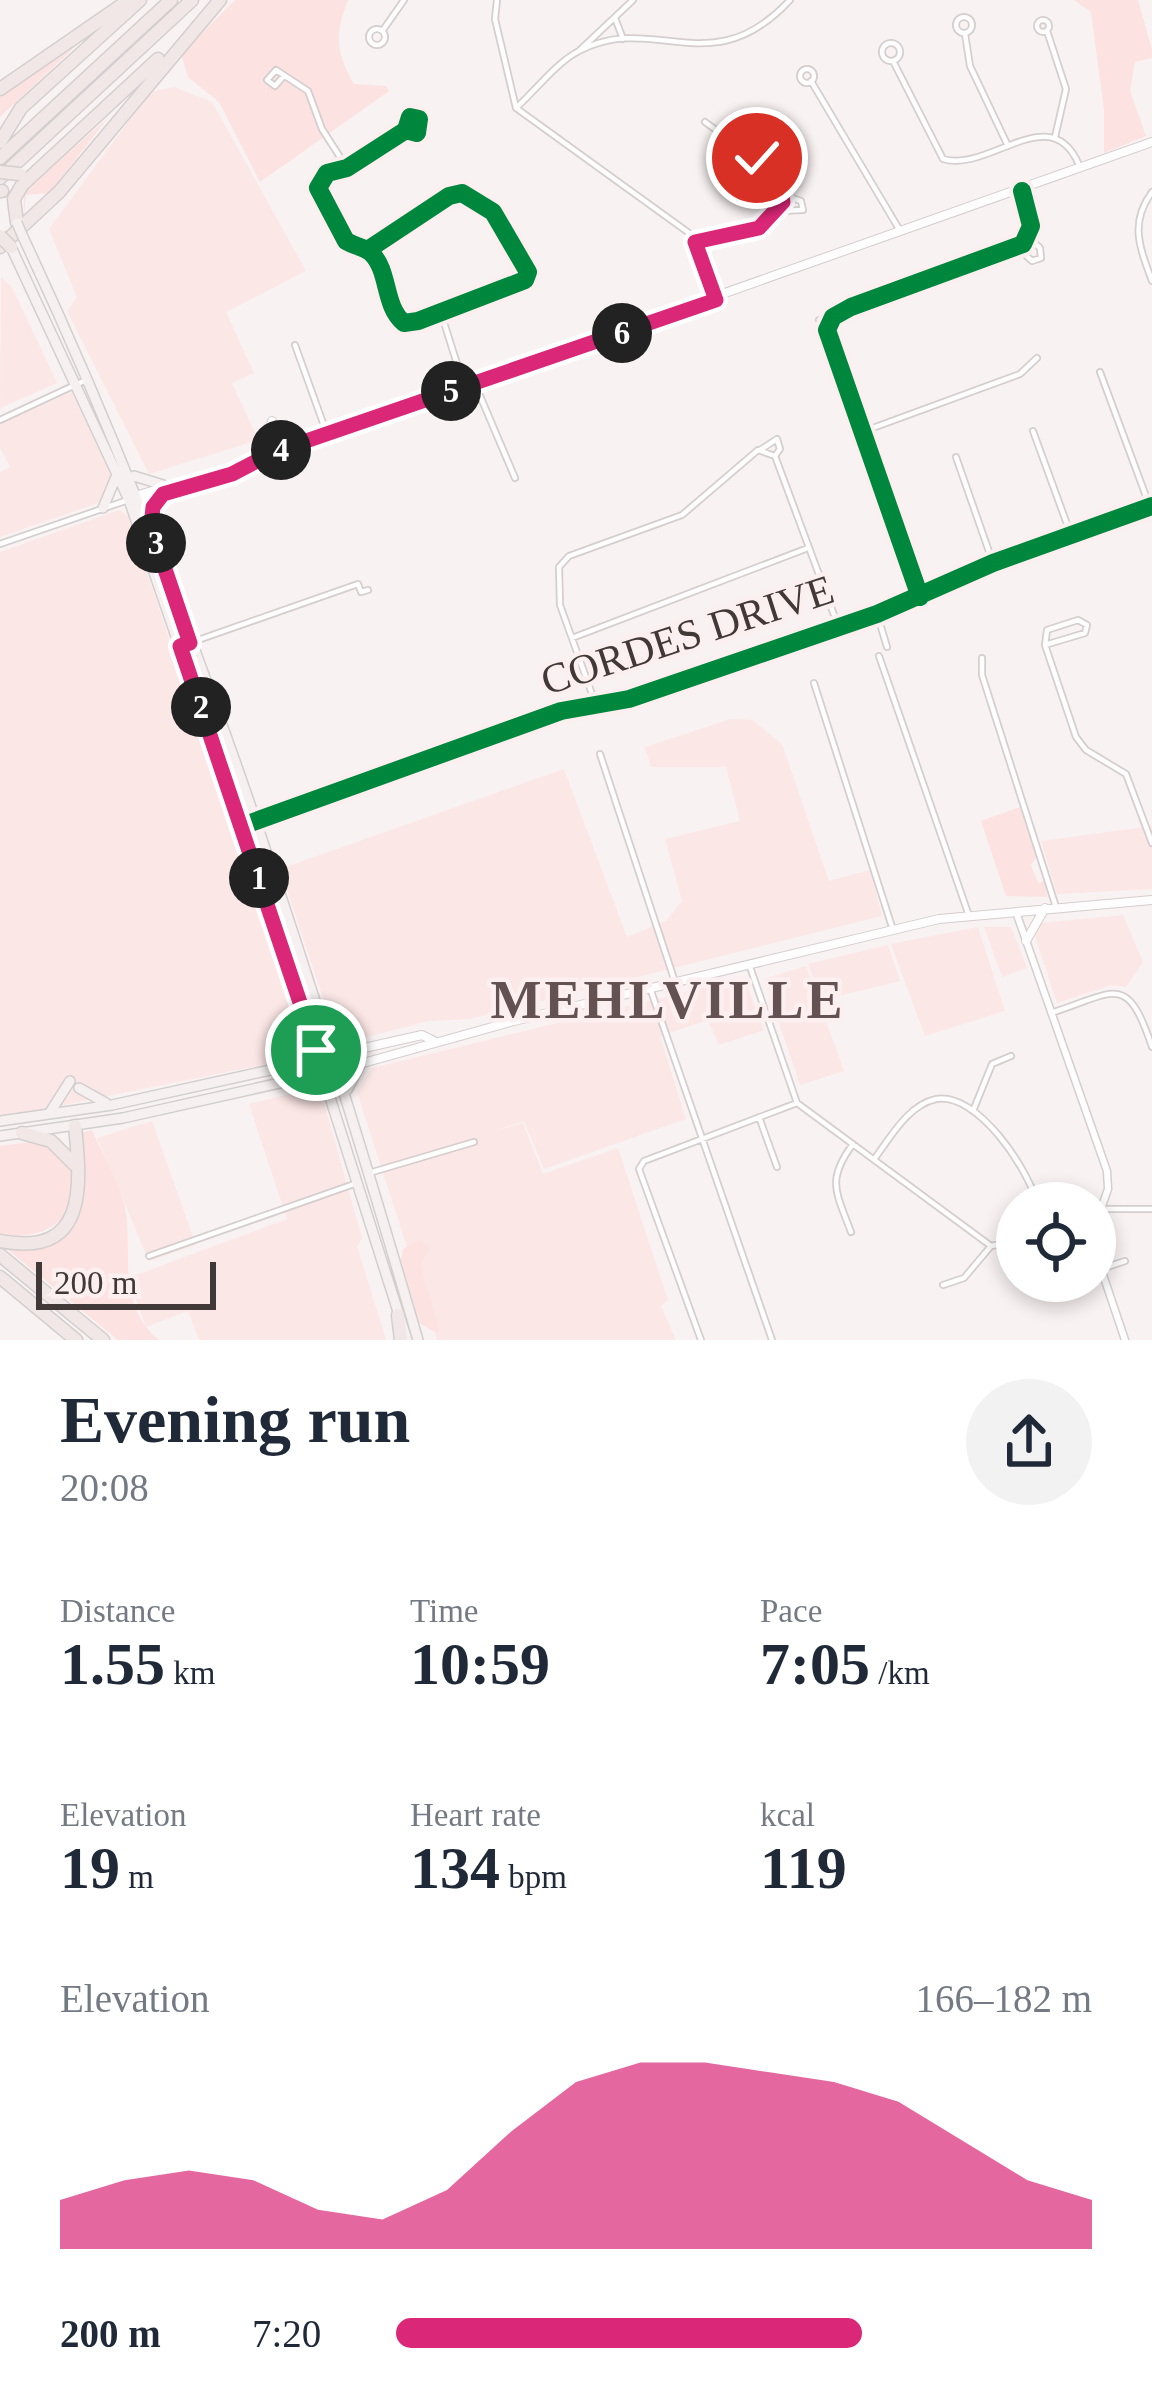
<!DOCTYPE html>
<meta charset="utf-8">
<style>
:root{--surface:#fff;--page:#f2f2f3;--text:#1f2937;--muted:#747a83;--accent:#db2777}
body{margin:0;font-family:"Times New Roman",serif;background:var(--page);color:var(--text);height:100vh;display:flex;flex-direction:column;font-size:45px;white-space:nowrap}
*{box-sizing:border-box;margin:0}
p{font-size:39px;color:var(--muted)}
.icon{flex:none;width:66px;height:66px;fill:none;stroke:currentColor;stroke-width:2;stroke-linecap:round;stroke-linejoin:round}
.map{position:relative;height:1340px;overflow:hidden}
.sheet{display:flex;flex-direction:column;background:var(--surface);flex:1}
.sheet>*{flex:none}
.fabs{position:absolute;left:996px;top:1182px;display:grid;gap:24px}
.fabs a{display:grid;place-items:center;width:120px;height:120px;border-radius:50%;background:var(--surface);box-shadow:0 6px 18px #0003;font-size:60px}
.scale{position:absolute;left:36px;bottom:30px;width:180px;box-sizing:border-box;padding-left:12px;border:6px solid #413838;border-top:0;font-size:33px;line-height:42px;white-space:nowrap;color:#413838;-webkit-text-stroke:9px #fcefef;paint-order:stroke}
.pin{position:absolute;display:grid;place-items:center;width:102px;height:102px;color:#fff;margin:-51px;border:6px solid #fff;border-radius:50%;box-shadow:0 3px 12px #0007}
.km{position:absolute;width:60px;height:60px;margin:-30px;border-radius:50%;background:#222;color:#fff;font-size:33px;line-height:60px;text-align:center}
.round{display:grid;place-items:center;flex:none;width:126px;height:126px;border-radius:63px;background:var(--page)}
.overview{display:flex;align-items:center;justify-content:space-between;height:204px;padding:0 60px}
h1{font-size:66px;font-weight:800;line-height:90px}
.figures{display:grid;grid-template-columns:repeat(3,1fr);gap:18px;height:204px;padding:12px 60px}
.figures div{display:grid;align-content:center}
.figures b{font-size:60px;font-weight:800}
.figures small{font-size:33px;font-weight:400}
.figures p{font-size:33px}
.chart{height:336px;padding:24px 60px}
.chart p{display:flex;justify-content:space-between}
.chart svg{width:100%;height:216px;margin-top:12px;fill:var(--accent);opacity:.7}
ul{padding:0 60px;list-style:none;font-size:39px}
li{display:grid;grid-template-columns:192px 144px 1fr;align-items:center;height:90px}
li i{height:30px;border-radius:15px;background:var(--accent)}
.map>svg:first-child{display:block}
.built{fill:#fbe7e6}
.green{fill:#fce2e0}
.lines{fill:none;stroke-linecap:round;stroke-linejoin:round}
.minor-casing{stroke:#d5cece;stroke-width:8}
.tertiary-casing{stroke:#d5cece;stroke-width:9}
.secondary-casing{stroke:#d5cece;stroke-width:10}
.primary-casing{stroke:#d3cfcf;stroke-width:12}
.motorway-casing{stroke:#d3cfcf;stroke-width:15}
.minor{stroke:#fefdfd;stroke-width:4.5}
.tertiary{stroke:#fefdfd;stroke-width:6}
.secondary{stroke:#fefdfd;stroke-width:8}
.primary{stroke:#f6f0f0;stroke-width:9}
.motorway{stroke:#f2e7e7;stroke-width:12}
.primary-bridge-casing{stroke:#d3cfcf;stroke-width:12;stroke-linecap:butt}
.motorway-bridge-casing{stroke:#d3cfcf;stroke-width:15;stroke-linecap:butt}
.primary-bridge{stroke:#f6f0f0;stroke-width:9}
.motorway-bridge{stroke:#f2e7e7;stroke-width:12}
.cycleway-casing{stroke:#fcefef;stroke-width:26}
.cycleway{stroke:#00873e;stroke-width:18}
.route-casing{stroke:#fff;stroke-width:24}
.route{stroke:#db2777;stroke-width:15}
.labels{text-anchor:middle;stroke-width:9;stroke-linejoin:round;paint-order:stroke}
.street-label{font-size:42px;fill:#413838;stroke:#fcefef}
.district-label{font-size:54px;font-weight:bold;letter-spacing:3px;fill:#635251;stroke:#fcefef}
</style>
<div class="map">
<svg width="1152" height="1340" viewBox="0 0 1152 1340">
<rect width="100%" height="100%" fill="#f9f2f2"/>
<!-- built -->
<path class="built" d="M174 87 212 102 306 271 226 312 254 373 232 383 258 440 149 474 67 311 77 297 49 229 150 92Z
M1 277 12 287 57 383 0 408Z
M72 392 113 480 104 501 0 537V472L10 467 0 448V424Z
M119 510 128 516 303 1038 286 1060 0 1118V552Z
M731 719 752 720 782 744 829 881 870 870 882 916 470 1019 429 1021 351 1041 334 1031 280 869 564 769 627 937 666 921 682 901 665 839 740 821 726 767H651L645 747Z
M1152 826V889L1057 894 1041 841Z
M1123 915 1143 962 1126 987 1112 985 1057 1003 1034 933 1040 923Z
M978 927 1005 1011 925 1036 891 944Z
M984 927H1011L1027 968 1002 977Z
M888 945 900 981 821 1000 808 964Z
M806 966 844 1071 800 1085 764 979Z
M744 978 764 1030 719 1045 708 1020 660 1036 686 1119 544 1169 524 1121 492 1132 523 1123 543 1174 618 1148 668 1300 661 1306 676 1340H437L357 1092 372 1068Z
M307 1090 323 1099 362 1238 357 1246 386 1340H199L188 1311 146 1327 128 1278 287 1219 249 1104Z
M152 1121 196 1245 149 1261 97 1138Z"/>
<!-- green -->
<path class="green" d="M235 0H348C335 34 335 52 354 84L386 86 389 91 260 182 219 102 188 77 181 54Z
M1074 0H1138L1152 50V58L1135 62 1130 91 1146 136 1104 153V110L1091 12Z
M76 46 0 117V97Z
M108 118 49 193 26 195 24 217V191Z
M1020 807 1037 856 1031 865 1038 883 1045 881 1047 897 1006 896 981 821Z
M92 1130C103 1156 124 1190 127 1219 130 1263 120 1308 159 1340H118L6 1248C88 1265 86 1187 81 1133Z
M30 1142C99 1153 87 1247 0 1235V1146Z
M420 1240 430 1247 420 1264 437 1321 439 1331 434 1332 419 1323 401 1260 403 1249Z"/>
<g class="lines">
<defs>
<path id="minor" d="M497 0 495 19 516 108 689 233 714 294
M956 25a8 8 0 1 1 16 0a8 8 0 1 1-16 0Z
M615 18 623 39
M1037 26a6 6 0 1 1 12 0a6 6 0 1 1-12 0Z
M369 37a8 8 0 1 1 16 0a8 8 0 1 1-16 0Z
M383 30 404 0
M1047 31 1066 89 1055 137
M965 34 970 66 1008 146
M882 52a9 9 0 1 1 18 0a9 9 0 1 1-18 0Z
M580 50 633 0
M893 61 943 159C989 173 1051 98 1079 165
M800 76a7 7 0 1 1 14 0a7 7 0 1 1-14 0Z
M283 77 275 86 267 80 276 70 308 91 322 129 347 168
M811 81 899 229
M516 108C535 91 557 62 579 51 656 11 711 85 790 0
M1152 192C1129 223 1140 248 1152 281
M780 211 803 210 801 201 783 195
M696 242 759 228 783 202 770 169 705 122
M369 249 449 196 462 193 493 212 528 272 525 280 418 321 404 323C383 306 390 271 371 253 365 247 354 246 346 241L318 188 327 173 347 168 406 130 417 133 419 119 410 117 406 130
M1019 249 1032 261 1041 258 1040 248 1028 237
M441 313 464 386
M827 334 819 320 836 315
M295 345 327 434
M1100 372 1150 507
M475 384 515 478
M0 420 88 379
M1033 431 1071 535
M859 433 1020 374 1037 358
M760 450 777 439 780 449 775 456
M956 457 993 563
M0 544 125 501
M920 597 827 330 833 317 851 307 1023 244 1031 226 1022 191
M877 614 887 647
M572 638 808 548
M1045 645 1085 633 1087 625 1078 620 1047 630 1045 645 1076 737 1086 750 1126 774 1152 843
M181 646 358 584 361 592 368 590
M879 656 968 913
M982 658V675L1056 907
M814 683 893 930
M597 708 560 605 559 567 569 556 682 515 758 450 775 456 837 623
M600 754 675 982
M243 826 561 711 629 699 877 614 993 563 1152 506
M749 964 797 1103 991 1246
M650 988 772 1340
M1051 1013C1116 992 1127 972 1152 1047
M973 1111 992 1064 1011 1056
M759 1117 777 1167
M875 1158C890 1138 908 1105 936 1099 978 1092 1028 1169 1037 1203
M369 1173 474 1142
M1104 1209H1152
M851 1232C836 1192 826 1180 853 1144
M149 1256 357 1183
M1101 1269 1125 1261
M943 1285 964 1278 991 1246 1017 1241
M701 1340 639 1169 644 1161 797 1103"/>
<path id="tertiary" d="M1016 912 1107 1171 1108 1189 1095 1226
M1095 1251 1125 1340"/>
<path id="secondary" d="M263 456 272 421
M135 496 246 463
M136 500 232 474 275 452 1152 142
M1026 941 1045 908
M333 1055 422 1035 434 1041
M338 1070 514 1021 939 919 1152 900"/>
<path id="primary" d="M23 237C189 590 309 966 418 1340
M11 247 129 500 273 918 407 1340
M134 476 163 485
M103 508 116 477
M151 522 163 494
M329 1039 357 1049
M294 1063 310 1031
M79 1088 106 1103
M347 1090 360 1065
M49 1114 70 1081
M0 1121 112 1105 324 1058
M0 1136 123 1118 338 1070"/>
<path id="motorway" d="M0 89 129 0
M0 142 21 108 140 0
M0 158 171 0
M0 178 192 0
M0 191H2
M17 223 14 199 22 185 158 59
M0 247 59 192 220 0
M22 1133 51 1141 76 1166
M0 1241C88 1258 81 1186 75 1126
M0 1255 103 1340
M0 1277 76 1340
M398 1315 401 1340"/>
</defs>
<!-- minor casing -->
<use href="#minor" class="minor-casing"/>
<!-- tertiary casing -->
<use href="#tertiary" class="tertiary-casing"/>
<!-- secondary casing -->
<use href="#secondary" class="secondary-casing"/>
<!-- primary casing -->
<use href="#primary" class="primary-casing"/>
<!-- motorway casing -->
<use href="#motorway" class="motorway-casing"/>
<!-- minor -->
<use href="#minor" class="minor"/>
<!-- tertiary -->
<use href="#tertiary" class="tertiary"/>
<!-- secondary -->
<use href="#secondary" class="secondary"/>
<!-- primary -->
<use href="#primary" class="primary"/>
<!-- motorway -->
<use href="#motorway" class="motorway"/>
<defs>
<path id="primary-bridge" d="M17 223 23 237"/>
<path id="motorway-bridge" d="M0 172 20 174
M0 236 11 247"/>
</defs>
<!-- primary-bridge casing -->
<use href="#primary-bridge" class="primary-bridge-casing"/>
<!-- motorway-bridge casing -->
<use href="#motorway-bridge" class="motorway-bridge-casing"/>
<!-- primary-bridge -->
<use href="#primary-bridge" class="primary-bridge"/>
<!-- motorway-bridge -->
<use href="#motorway-bridge" class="motorway-bridge"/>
<defs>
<path id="cycleway" d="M369 249 449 196 462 193 493 212 528 272 525 280 418 321 404 323C383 306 390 271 371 253 365 247 354 246 346 241L318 188 327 173 347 168 406 130 417 133 419 119 410 117 406 130
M920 597 827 330 833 317 851 307 1023 244 1031 226 1022 191
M242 826 561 711 629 699 877 614 993 563 1152 506"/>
</defs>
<!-- cycleway casing -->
<use href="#cycleway" class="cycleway-casing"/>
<!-- cycleway -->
<use href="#cycleway" class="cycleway"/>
</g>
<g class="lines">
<defs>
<path id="route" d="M316 1050 180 646 190 643 151 528 153 507 163 494 232 474 274 452 716 300 695 242 759 228 783 202 778 180 757 158"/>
</defs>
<!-- route casing -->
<use href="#route" class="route-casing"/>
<!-- route -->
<use href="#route" class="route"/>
</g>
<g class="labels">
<!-- street labels -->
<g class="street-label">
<text transform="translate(687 634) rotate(-18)" y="15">CORDES DRIVE</text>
</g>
<!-- district labels -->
<g class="district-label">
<text x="668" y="1018">MEHLVILLE</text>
</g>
</g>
</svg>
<div class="fabs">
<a><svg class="icon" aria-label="locate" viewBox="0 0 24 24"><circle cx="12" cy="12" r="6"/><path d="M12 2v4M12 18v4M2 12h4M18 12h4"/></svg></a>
</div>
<div class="scale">200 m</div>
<div class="pin" style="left:316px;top:1050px;background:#1e9e55"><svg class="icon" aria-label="arrive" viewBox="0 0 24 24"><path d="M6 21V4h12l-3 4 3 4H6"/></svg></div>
<div class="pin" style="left:757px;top:158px;background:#d93025"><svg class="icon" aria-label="check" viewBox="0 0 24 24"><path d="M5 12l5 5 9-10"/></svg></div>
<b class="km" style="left:259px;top:878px">1</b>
<b class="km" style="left:201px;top:707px">2</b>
<b class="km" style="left:156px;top:543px">3</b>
<b class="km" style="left:281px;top:450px">4</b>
<b class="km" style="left:451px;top:391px">5</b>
<b class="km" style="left:622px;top:333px">6</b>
</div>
<section class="sheet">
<div class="overview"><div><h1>Evening run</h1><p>20:08</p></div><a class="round"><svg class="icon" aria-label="share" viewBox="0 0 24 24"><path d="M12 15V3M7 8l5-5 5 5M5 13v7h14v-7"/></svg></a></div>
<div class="figures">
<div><p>Distance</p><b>1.55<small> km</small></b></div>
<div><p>Time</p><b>10:59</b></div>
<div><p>Pace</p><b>7:05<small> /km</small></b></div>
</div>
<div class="figures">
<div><p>Elevation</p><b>19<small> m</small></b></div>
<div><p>Heart rate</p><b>134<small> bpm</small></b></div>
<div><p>kcal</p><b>119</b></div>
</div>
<div class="chart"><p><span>Elevation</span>166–182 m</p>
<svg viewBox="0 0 160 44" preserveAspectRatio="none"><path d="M0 44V34L10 30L20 28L30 30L40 36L50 38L60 32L70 20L80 10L90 6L100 6L110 8L120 10L130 14L140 22L150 30L160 34V44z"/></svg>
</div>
<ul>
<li><b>200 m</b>7:20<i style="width:67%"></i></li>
</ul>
</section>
